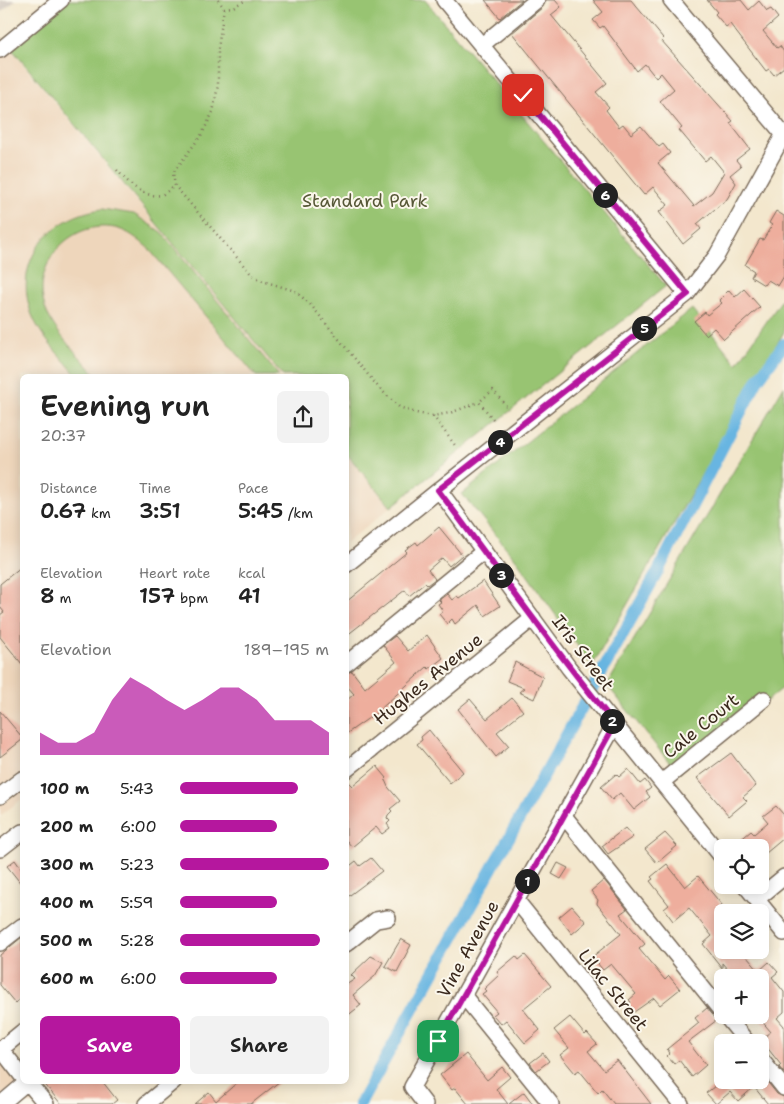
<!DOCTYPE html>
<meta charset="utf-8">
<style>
:root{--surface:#fff;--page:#f2f2f2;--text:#222;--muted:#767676;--accent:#b5179e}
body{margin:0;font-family:"Shantell Sans",sans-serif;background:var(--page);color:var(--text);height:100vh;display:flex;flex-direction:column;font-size:19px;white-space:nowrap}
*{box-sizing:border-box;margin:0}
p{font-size:16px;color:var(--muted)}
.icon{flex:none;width:28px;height:28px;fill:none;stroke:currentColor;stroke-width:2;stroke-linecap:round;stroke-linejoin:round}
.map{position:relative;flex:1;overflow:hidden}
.side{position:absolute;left:20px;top:374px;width:329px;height:710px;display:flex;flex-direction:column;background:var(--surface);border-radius:8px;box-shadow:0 2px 12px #0003}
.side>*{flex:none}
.tools{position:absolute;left:714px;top:839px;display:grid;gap:10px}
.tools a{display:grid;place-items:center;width:55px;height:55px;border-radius:8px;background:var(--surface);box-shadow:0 2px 12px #0003;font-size:25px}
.pin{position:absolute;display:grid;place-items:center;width:42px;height:42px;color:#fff;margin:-21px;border-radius:10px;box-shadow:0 2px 8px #0006}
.km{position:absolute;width:25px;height:25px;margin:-12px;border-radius:50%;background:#222;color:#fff;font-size:14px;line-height:25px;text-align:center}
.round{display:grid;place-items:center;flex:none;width:52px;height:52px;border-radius:8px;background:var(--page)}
.headline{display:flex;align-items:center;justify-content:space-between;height:85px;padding:0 20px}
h1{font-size:28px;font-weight:600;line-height:38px}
.metrics{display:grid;grid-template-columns:repeat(3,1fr);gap:8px;height:85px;padding:5px 20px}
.metrics div{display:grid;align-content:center}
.metrics b{font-size:21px;font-weight:600}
.metrics small{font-size:14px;font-weight:400}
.metrics p{font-size:14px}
.chart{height:140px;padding:10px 20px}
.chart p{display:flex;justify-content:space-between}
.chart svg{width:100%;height:90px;margin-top:5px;fill:var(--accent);opacity:.7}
.cta{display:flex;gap:10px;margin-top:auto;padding:10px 20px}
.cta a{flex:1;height:58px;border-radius:8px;background:var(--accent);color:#fff;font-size:20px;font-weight:600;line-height:58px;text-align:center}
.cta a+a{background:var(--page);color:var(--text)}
ul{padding:0 20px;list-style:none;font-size:16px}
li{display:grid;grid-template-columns:80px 60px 1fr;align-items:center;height:38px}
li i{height:12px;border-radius:6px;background:var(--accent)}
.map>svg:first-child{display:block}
.built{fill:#eed6bb}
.industrial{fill:#ccc2b9}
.green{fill:#98c472;stroke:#6a7748}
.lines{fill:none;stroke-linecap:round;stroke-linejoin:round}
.canal{stroke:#67b5e1;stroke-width:12}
.building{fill:#eeae9d}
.minor-casing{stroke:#7b6c5b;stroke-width:18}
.path{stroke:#7b6c5b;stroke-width:2.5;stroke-dasharray:1 4;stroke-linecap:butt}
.minor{stroke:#fff;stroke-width:15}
.route-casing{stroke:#fff;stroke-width:10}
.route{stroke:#b5179e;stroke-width:6}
.labels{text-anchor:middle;stroke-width:4;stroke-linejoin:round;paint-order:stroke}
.park-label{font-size:18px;fill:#575837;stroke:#fbf7ec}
.street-label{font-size:18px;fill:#3b2a1e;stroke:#fbf7ec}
</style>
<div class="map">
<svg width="784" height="1104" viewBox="0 0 784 1104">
<rect width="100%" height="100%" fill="#fbf7ec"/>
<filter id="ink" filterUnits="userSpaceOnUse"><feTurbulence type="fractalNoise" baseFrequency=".02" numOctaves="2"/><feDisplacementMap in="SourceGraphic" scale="10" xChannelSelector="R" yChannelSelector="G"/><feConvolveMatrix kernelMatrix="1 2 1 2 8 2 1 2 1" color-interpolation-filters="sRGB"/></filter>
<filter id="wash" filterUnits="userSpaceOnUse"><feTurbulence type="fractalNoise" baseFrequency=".0096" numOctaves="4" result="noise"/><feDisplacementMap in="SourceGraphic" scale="20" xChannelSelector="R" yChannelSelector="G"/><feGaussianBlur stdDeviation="1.12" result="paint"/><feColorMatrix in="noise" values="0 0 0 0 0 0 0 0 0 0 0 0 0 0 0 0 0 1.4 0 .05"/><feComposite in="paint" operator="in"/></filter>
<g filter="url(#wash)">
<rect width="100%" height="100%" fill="#f3e7cd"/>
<!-- built -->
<path class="built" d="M10 49 282 376H22V799L0 816V57Z
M346 453 391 507 346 543Z
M0 1059 47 1104H0Z"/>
<!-- industrial -->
<path class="industrial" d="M0 0H16L0 13Z"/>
<!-- green -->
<path class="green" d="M67 0H425L666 286 391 507 346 453V376H283L11 48Z
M102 209 134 214 161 232 279 376H256L148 248C138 239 128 231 115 228 70 219 29 266 46 310 55 334 80 356 97 376H77C62 357 41 338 32 315 11 261 50 216 102 209Z
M783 298 784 332 592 666 518 562 462 494 692 309 737 364Z
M784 386V687L678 773 607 685Z"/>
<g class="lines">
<!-- canal -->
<path class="canal" d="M360 1104 657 573 757 381 784 344"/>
</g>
<g id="blocks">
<!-- building -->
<path class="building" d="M485 0H522L500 18Z
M546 0H555L561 7 551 15 607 83 596 92 609 107 606 110 619 127 623 124 631 134 641 126 659 147 663 144 670 153 658 163 694 206 712 192 724 172 711 156 705 161 679 130 682 128 660 101 674 89 661 73 656 78 645 64 637 71 603 26 600 28 593 20 603 12 593 0H631L663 38 661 40 733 121 730 123 750 149 736 160 741 166 730 175 736 183 727 199 697 224 701 229 683 244 659 212 668 205 653 187 644 195 512 33 543 7Z
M707 0H741L749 10 759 1 767 11 771 9 778 18 763 31 777 48 780 46 784 52V67L774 75 769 69 766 71 730 24 726 27 721 21 715 14 717 12Z
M776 211 784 216V276L778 286 768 280 764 285 751 277 754 271 745 265 760 239 763 240 772 225 769 223Z
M744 289 760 307 724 339 714 328 706 335 694 321 705 312 707 315 722 303 719 300 729 290 735 297Z
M439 527 462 555 449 566 442 558 428 570 435 579 427 585 425 583 409 596 405 590 346 636V602L407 552 405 550 416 542 418 545Z
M22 566V664L0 637V615L4 612 0 607V584Z
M483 581 500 606 485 616 478 605 455 624 452 619 447 624 439 614 443 611 438 604 441 602 439 600 447 594 452 600 457 596 459 598Z
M427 635 443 658 429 669 427 667 376 713 346 734V701L354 694 346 685V673L352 671 365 688 396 662 383 645 395 636 408 651Z
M515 662 543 677 534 699 519 692 524 688 507 681Z
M512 698 523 711 497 732 509 746 496 757 458 709 470 699 487 719Z
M0 711 22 737V740L0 757Z
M429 730 463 772 450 783 417 744 422 740 421 737Z
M731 753 756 786 743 797 747 801 729 816 697 778Z
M377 766 387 778 385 780 388 787 400 801 390 809 392 811 388 815 387 818 390 821 387 824 390 828 382 834 376 827 352 847 346 840V779L353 786Z
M628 769 640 784 645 780 651 788 646 792 650 797 634 810 620 793 612 800 601 787 616 774 619 777Z
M776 806 784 815V838L760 858V848H743L738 842 751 831 754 834 768 822 763 816Z
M625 828 633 837 608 854 602 846Z
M665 833 677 846 657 863 645 849Z
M371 858 382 871 346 898V869L356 861 360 866Z
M15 860 22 870V885L7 866Z
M558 863 568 868 561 879 552 874Z
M667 864 685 887 698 876 722 905V950H741L759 971 769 962 778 972 772 977 784 992V1012L777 1018 784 1026V1073L779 1067 781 1065 761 1040 771 1032 760 1019V978H735L722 963V968L703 944 712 936 689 908 673 921 664 909 669 905 650 881 653 879 651 877Z
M604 880 627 909 620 914 645 944 639 949 665 980 669 976 680 989 660 1005 654 998 634 1012 628 1005 631 1002 629 1000 636 994 611 964 603 970 592 957 621 934 597 904 598 900 591 891Z
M572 906 586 922 572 934 559 917Z
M22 937V997L15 1003 0 985V955Z
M401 939 411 945 397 972 385 966Z
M525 955 551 986 523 1009 540 1030 525 1043 506 1020 501 1024 493 1015 497 1012 482 994 486 991 484 989 499 975 497 972 516 956 519 960Z
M371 956 383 962 375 976 353 995 361 1005 346 1017V985L355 979 351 975Z
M707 1008 717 1020 688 1042 706 1065 692 1077 679 1060 674 1064 667 1056 670 1053 667 1049 699 1023 695 1018Z
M570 1017 585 1035 587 1033 597 1044 588 1051 604 1070 617 1060 651 1104H614L602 1089 598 1093 579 1070 575 1073 560 1055 569 1048 554 1030Z
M543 1053 549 1061 536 1071 530 1063Z
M466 1054 487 1080 502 1067 510 1077 496 1089 508 1104H468L455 1088 452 1090 440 1075Z
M765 1079 777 1094 784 1097V1104H768L754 1087 738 1101 730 1092 716 1104 706 1093 723 1080Z
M42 1081H102L117 1100 112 1104H61Z
M239 1081H280L251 1104H195L209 1092 216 1101Z
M524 1092 533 1104H509Z"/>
</g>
</g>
<g filter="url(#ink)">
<use href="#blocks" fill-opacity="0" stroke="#7b6c5b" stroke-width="1"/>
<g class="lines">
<defs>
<path id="minor" d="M444 0 687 294
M671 0 784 135
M482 45 537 0
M0 50 61 0
M439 490 569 668 722 857
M346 565 439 490 687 294 717 255 784 134
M346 664 484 551
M346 770 533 618
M662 782 764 699
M0 796 22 779
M564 816 722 1012
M0 849 22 832
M745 885 784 933
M757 899 784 877
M516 900 681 1104
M0 943 22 926
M346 944 376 920 388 918
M463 995 551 1104
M725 1015 747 1042
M1 1049 22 1076
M0 1050 22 1032
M760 1058 784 1088
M27 1081 46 1104
M1 1104 27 1082
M146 1104 174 1081
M425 1104 412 1087 615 724"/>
</defs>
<!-- minor casing -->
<use href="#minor" class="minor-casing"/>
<!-- path -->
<path class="path" d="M218 0 224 8 233 7 246 0
M224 8 218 49V85L213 112 202 134 173 173 175 186 252 275 263 281 295 291 310 304 379 388 399 407 416 413 433 416 450 413 479 402
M117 170C129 184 143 198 162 195L175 186
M433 416 457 448
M493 419 479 402 493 390 507 407"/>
<!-- minor -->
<use href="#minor" class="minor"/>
</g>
</g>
<g class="lines" filter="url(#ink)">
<defs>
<path id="route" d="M438 1041 615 724C553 649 497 568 438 490L688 294 523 95"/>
</defs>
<!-- route casing -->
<use href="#route" class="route-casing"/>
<!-- route -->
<use href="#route" class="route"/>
</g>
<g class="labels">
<!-- park labels -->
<g class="park-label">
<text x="365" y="207">Standard Park</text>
</g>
<!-- street labels -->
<g class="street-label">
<text transform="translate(583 653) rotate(53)" y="6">Iris Street</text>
<text transform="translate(428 679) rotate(-39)" y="6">Hughes Avenue</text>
<text transform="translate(701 726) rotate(-39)" y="6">Cale Court</text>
<text transform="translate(468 949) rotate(-61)" y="6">Vine Avenue</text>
<text transform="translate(613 990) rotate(51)" y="6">Lilac Street</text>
</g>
</g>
</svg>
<div class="tools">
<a><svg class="icon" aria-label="locate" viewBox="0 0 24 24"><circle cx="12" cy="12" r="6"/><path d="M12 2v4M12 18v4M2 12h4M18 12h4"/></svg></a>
<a><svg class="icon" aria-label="layers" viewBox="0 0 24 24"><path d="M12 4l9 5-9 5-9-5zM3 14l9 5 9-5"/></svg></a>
<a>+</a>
<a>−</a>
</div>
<div class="pin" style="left:438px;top:1041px;background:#1e9e55"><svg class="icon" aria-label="arrive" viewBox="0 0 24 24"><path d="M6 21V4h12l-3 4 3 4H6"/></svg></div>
<div class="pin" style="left:523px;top:95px;background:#d93025"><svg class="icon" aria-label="check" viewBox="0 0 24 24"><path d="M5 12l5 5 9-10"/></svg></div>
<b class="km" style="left:527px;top:881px">1</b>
<b class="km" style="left:612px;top:721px">2</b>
<b class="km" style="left:501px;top:575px">3</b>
<b class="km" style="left:500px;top:442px">4</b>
<b class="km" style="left:644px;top:328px">5</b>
<b class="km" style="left:605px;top:195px">6</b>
<section class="side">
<div class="headline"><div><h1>Evening run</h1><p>20:37</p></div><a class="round"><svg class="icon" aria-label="share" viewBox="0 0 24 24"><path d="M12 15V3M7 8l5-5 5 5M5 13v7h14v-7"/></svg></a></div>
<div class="metrics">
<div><p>Distance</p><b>0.67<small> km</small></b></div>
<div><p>Time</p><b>3:51</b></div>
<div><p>Pace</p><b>5:45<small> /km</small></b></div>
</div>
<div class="metrics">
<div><p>Elevation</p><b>8<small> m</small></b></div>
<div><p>Heart rate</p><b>157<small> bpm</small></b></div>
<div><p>kcal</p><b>41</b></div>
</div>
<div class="chart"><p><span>Elevation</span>189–195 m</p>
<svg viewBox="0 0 160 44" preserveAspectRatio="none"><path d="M0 44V33L10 38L20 38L30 33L40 17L50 6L60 11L70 17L80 22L90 17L100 11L110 11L120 17L130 27L140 27L150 27L160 33V44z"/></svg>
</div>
<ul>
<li><b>100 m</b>5:43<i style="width:79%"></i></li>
<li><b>200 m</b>6:00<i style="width:65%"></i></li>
<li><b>300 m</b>5:23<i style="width:100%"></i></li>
<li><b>400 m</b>5:59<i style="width:65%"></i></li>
<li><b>500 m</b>5:28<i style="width:94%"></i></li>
<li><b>600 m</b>6:00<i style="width:65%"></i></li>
</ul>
<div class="cta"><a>Save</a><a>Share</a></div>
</section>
</div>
